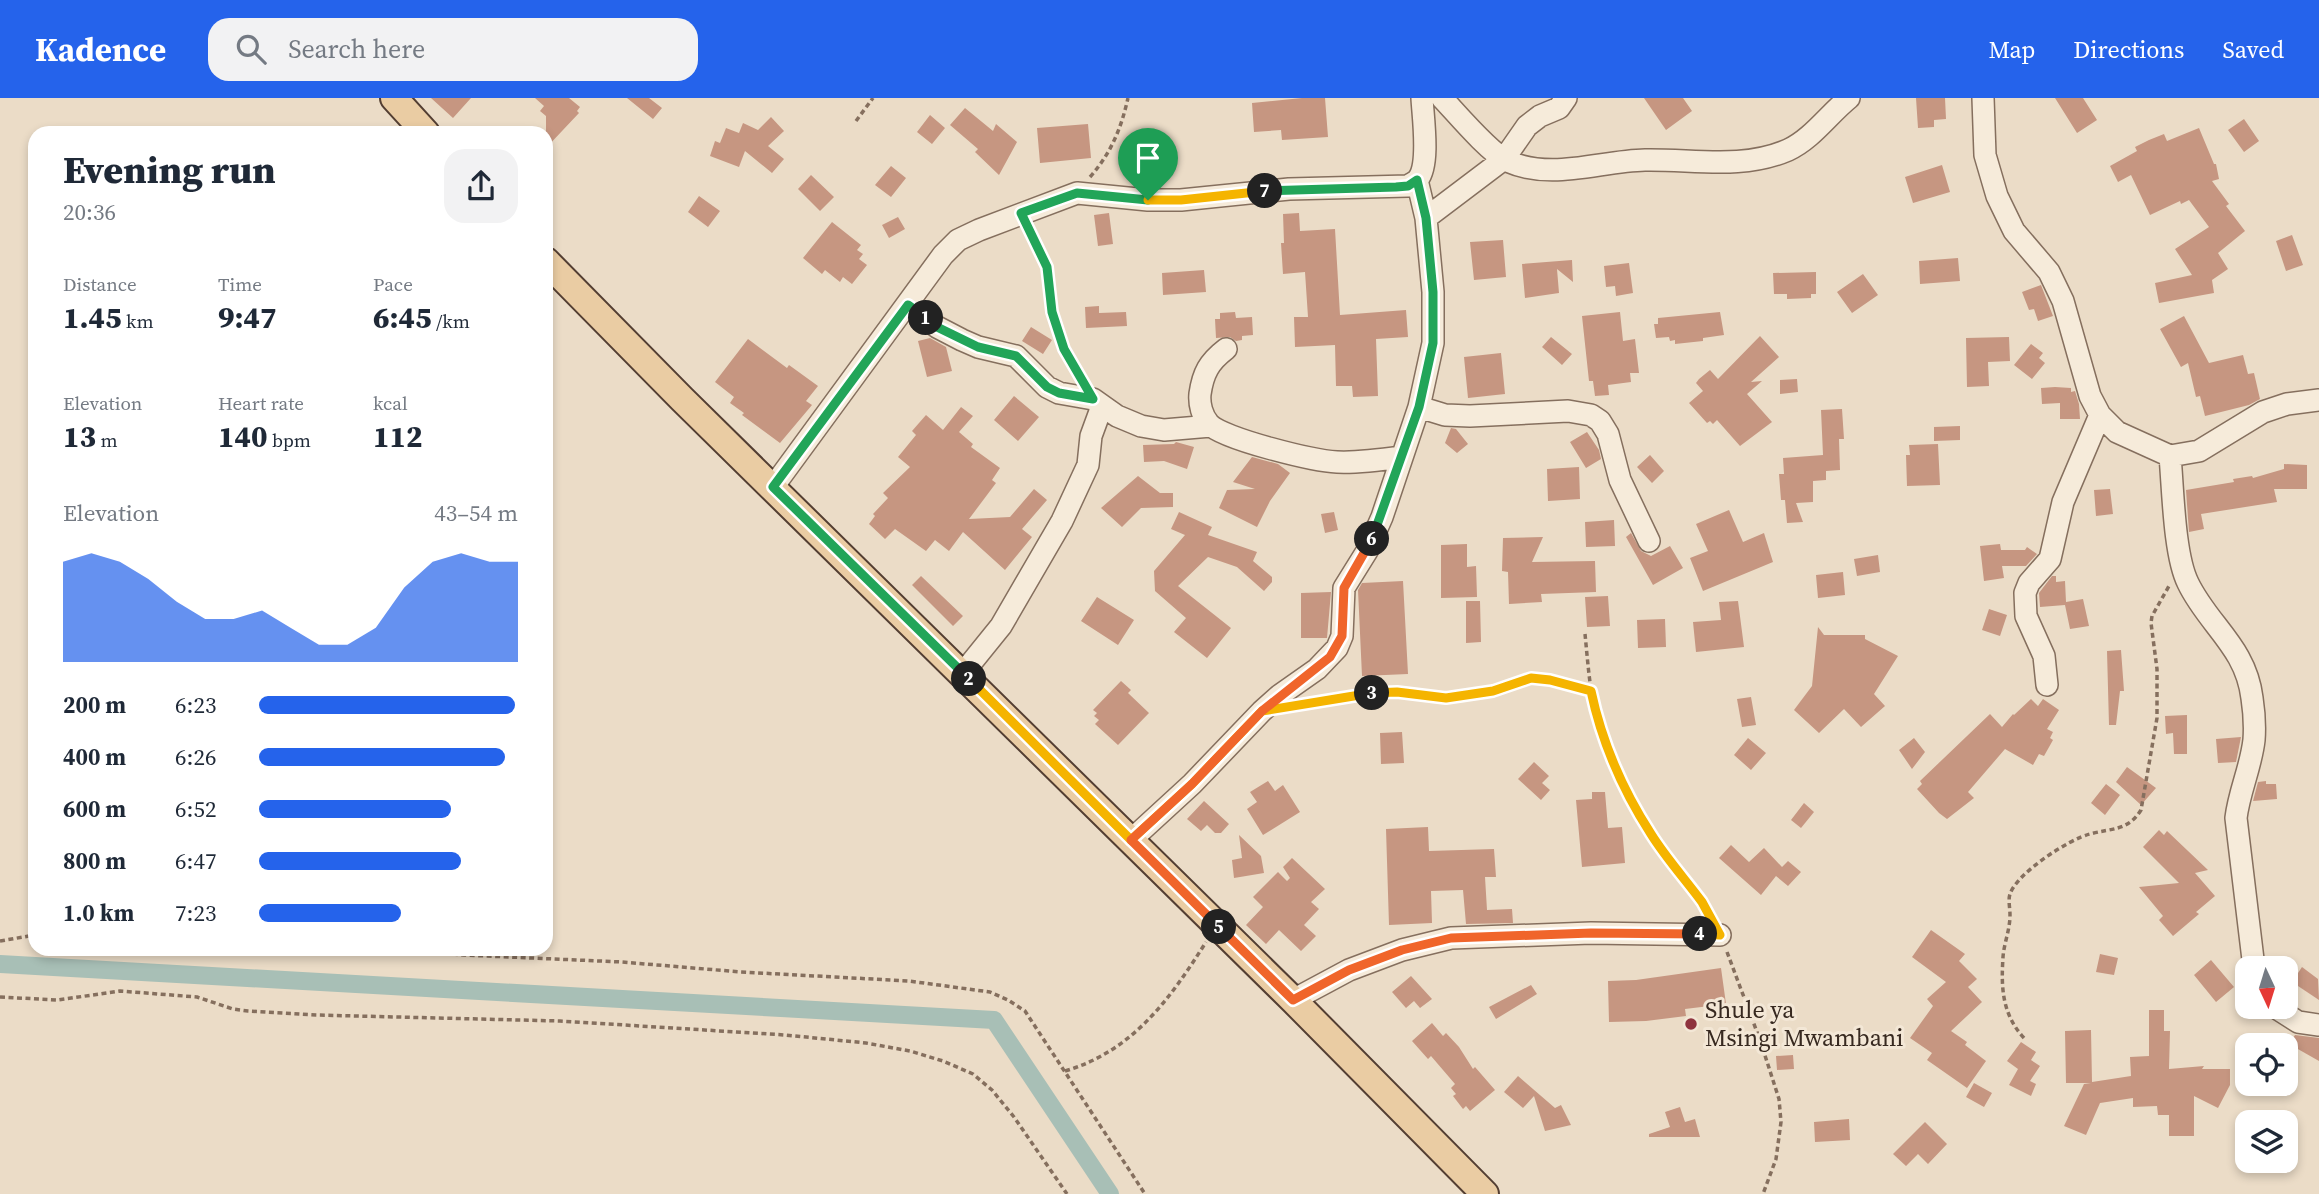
<!DOCTYPE html>
<meta charset="utf-8">
<style>
:root{--surface:#fff;--page:#f2f2f3;--text:#1f2937;--muted:#747a83;--accent:#2563eb}
body{margin:0;font-family:"Source Serif 4",serif;background:var(--page);color:var(--text);height:100vh;display:flex;flex-direction:column;font-size:26px;white-space:nowrap}
*{box-sizing:border-box;margin:0}
p{font-size:23px;color:var(--muted)}
.icon{flex:none;width:38px;height:38px;fill:none;stroke:currentColor;stroke-width:2;stroke-linecap:round;stroke-linejoin:round}
.map{position:relative;flex:1;overflow:hidden}
.details{position:absolute;left:28px;top:28px;width:525px;height:830px;display:flex;flex-direction:column;background:var(--surface);border-radius:21px;box-shadow:0 4px 10px #0003}
.details>*{flex:none}
.needle{width:46px;rotate:176deg}
.controls{position:absolute;left:2235px;top:858px;display:grid;gap:14px}
.controls a{display:grid;place-items:center;width:63px;height:63px;border-radius:14px;background:var(--surface);box-shadow:0 4px 10px #0003;font-size:35px}
.pin{position:absolute;display:grid;place-items:center;width:60px;height:60px;color:#fff;margin:-72px -30px;border-radius:50% 50% 50% 0;rotate:-45deg;box-shadow:0 0 7px #0007}
.pin .icon{rotate:45deg}
.km{position:absolute;width:35px;height:35px;margin:-18px;border-radius:50%;background:#222;color:#fff;font-size:19px;line-height:35px;text-align:center}
.round{display:grid;place-items:center;flex:none;width:74px;height:74px;border-radius:21px;background:var(--page)}
.headline{display:flex;align-items:center;justify-content:space-between;height:119px;padding:0 35px}
h1{font-size:38px;font-weight:800;line-height:52px}
.stats{display:grid;grid-template-columns:repeat(3,1fr);gap:10px;height:119px;padding:7px 35px}
.stats div{display:grid;align-content:center}
.stats b{font-size:30px;font-weight:800}
.stats small{font-size:19px;font-weight:400}
.stats p{font-size:19px}
.chart{height:196px;padding:14px 35px}
.chart p{display:flex;justify-content:space-between}
.chart svg{width:100%;height:126px;margin-top:7px;fill:var(--accent);opacity:.7}
ul{padding:0 35px;list-style:none;font-size:23px}
li{display:grid;grid-template-columns:112px 84px 1fr;align-items:center;height:52px}
li i{height:18px;border-radius:9px;background:var(--accent)}
header{display:flex;align-items:center;gap:42px;box-sizing:border-box;height:98px;padding:0 35px;background:var(--accent);color:#fff}
header strong{font-size:33px}
nav{display:flex;gap:38px;margin-inline-start:auto;font-size:24px}
.search{width:490px;height:63px;background:var(--page);display:flex;align-items:center;gap:18px;box-sizing:border-box;padding:0 24px;border-radius:21px;color:var(--muted);font-size:26px}
.map>svg:first-child{display:block}
.lines{fill:none;stroke-linecap:round;stroke-linejoin:round}
.canal{stroke:#a8bfb6;stroke-width:18}
.building{fill:#c69681}
.minor-casing{stroke:#856f5e;stroke-width:24}
.major-casing{stroke:#533e32;stroke-width:30}
.path{stroke:#856f5e;stroke-width:3.5;stroke-dasharray:5 3.5;stroke-linecap:butt}
.minor{stroke:#f6ebda;stroke-width:21}
.major{stroke:#eacca3;stroke-width:26}
.split-1-casing{stroke:#fff;stroke-width:14}
.split-2-casing{stroke:#fff;stroke-width:14}
.split-3-casing{stroke:#fff;stroke-width:14}
.split-4-casing{stroke:#fff;stroke-width:14}
.split-5-casing{stroke:#fff;stroke-width:14}
.split-6-casing{stroke:#fff;stroke-width:14}
.split-7-casing{stroke:#fff;stroke-width:14}
.split-8-casing{stroke:#fff;stroke-width:14}
.split-1{stroke:#22a559;stroke-width:9}
.split-2{stroke:#22a559;stroke-width:9}
.split-3{stroke:#f5b400;stroke-width:9}
.split-4{stroke:#f5b400;stroke-width:9}
.split-5{stroke:#f0652b;stroke-width:9}
.split-6{stroke:#f0652b;stroke-width:9}
.split-7{stroke:#22a559;stroke-width:9}
.split-8{stroke:#f5b400;stroke-width:9}
.poi-dot{fill:#8f333e;stroke:#f3e7d6;stroke-width:2.5}
.labels{text-anchor:middle;stroke-width:6;stroke-linejoin:round;paint-order:stroke}
.poi-label{font-size:24px;fill:#372920;stroke:#f3e7d6;text-anchor:start}
</style>
<header>
<strong>Kadence</strong>
<div class="search"><svg class="icon" aria-label="search" viewBox="0 0 24 24"><circle cx="10" cy="10" r="6"/><path d="M15 15l6 6"/></svg>Search here</div>
<nav><a>Map</a><a>Directions</a><a>Saved</a></nav>
</header>
<div class="map">
<svg width="2319" height="1096" viewBox="0 0 2319 1096">
<rect width="100%" height="100%" fill="#ebdcc7"/>
<g class="lines">
<!-- canal -->
<path class="canal" d="M0 866 994 922 1110 1096"/>
</g>
<!-- building -->
<path class="building" d="M431 0H471L453 20Z
M535 0H569L580 9 577 13 579 15 546 50V18L540 13 544 8Z
M627 0H649L662 10 653 21Z
M1302 0H1325L1328 39 1282 42 1281 32 1254 34 1252 5Z
M1644 0H1683L1692 13 1666 32Z
M1916 0H1945L1946 21 1934 22V29L1918 30Z
M2055 0H2083L2097 22 2077 35Z
M965 10 993 33 996 26 1017 44 999 77 975 54 978 51 950 27Z
M930 17 945 30 932 46 917 34Z
M771 19 784 33 768 48 784 61 772 75 745 53 739 69 710 58 715 43 720 45 726 30 739 35 743 25 758 32Z
M2244 21 2259 43 2244 54 2228 32Z
M1088 26 1091 60 1040 65 1037 30Z
M2199 30 2214 66H2216L2219 81 2212 83 2229 106 2226 108 2245 133 2218 155 2228 171 2212 182 2214 195 2159 205 2155 185 2192 177 2175 151 2209 129 2189 102 2181 106 2180 103 2150 117 2131 77 2118 84 2110 68 2137 53 2135 49 2149 42 2164 36 2167 43Z
M1942 67 1950 94 1913 105 1905 79Z
M891 68 906 80 891 99 875 87Z
M811 77 834 99 820 113 798 91Z
M699 98 720 113 708 129 688 114Z
M1109 115 1113 146 1098 148 1094 117Z
M1299 115 1300 133 1335 131 1340 217 1406 212 1408 239 1376 241 1378 298 1353 299 1352 288H1336L1335 247 1295 249 1294 219H1308L1305 174 1283 176 1281 145H1284L1283 116Z
M898 119 905 131 889 140 882 127Z
M832 124 861 147 857 152 863 156 859 161 867 167 852 186 843 179 840 184 825 172 822 176 803 160Z
M2292 137 2303 167 2286 173 2276 143Z
M1503 142 1506 179 1474 182 1470 144Z
M1958 160 1960 183 1920 186 1919 163Z
M1572 162 1573 184 1557 171 1559 195 1525 200 1522 166Z
M1629 165 1633 195 1616 198 1615 188 1606 189 1604 168Z
M1204 172 1206 194 1163 197 1162 175Z
M1816 174V196H1811V200L1787 201V196H1774L1773 175Z
M1863 176 1878 197 1852 215 1837 194Z
M2041 187 2053 218 2038 223 2034 211 2029 212 2022 194Z
M1099 208V215L1126 214 1127 228 1086 230 1085 209Z
M1235 214 1236 220 1252 219 1253 237 1242 238V242L1236 243 1230 239 1216 240 1215 221H1220V215Z
M1620 214 1623 243 1635 241 1639 275H1630L1631 284 1608 287 1609 297 1595 298 1593 283H1589L1582 218Z
M1720 214 1724 237 1703 240V243L1675 246V242L1670 243 1669 239 1656 240 1654 226H1658V220Z
M2184 218 2209 265 2243 257 2248 276 2254 275 2260 301 2249 307 2205 318 2200 298 2196 299 2188 265 2181 269 2160 231Z
M1031 229 1052 242 1043 256 1022 243Z
M1760 238 1779 259 1751 284 1762 283 1747 296 1772 324 1740 348 1717 322 1713 326 1710 323 1707 325 1689 305 1703 293 1696 285 1699 281 1710 272 1718 281Z
M1551 239 1572 256 1562 267 1542 249Z
M2009 239 2010 263 1988 264 1989 288 1967 289 1966 240Z
M930 240 946 249 952 273 927 279 918 243Z
M748 241 787 270 789 267 818 288 806 303 812 307 780 345 742 317 744 315 730 305 734 299 715 284Z
M2031 246 2043 255 2039 260 2045 265 2032 281 2014 267Z
M1501 255 1505 296 1468 300 1464 259Z
M1797 281 1798 294 1780 296V282Z
M2055 289 2071 290V294L2075 293 2079 306 2080 321H2060V305L2042 306 2041 290Z
M1014 298 1039 319 1018 343 994 322Z
M961 309 973 318 959 334 973 346 971 349 1000 370 992 382 996 385 969 421 1010 419 1034 391 1047 402 1022 431 1032 439 1005 472 963 434 949 453 935 442 926 453 895 431 885 441 869 426 875 418 873 416 888 400 883 395 910 369 898 359 916 337 912 333 926 317 943 332Z
M1842 311 1844 341H1839L1840 372 1826 373V382L1813 383V404L1796 405 1803 424 1787 425 1785 402H1781L1779 376H1784L1783 360 1823 357 1821 312Z
M1960 328V342L1934 343V329Z
M1451 330 1456 331 1468 346 1457 355 1445 345Z
M1587 334 1599 352 1601 361 1586 370 1570 344Z
M1176 344 1194 349 1187 371 1164 363 1144 364 1143 347 1174 346Z
M1938 346 1940 387 1907 388 1906 357H1910L1909 347Z
M1650 357 1664 373 1652 385 1637 369Z
M1252 359 1278 366 1290 375 1270 403 1257 429 1219 410 1227 392 1255 391 1233 384Z
M2284 366 2307 367V391H2274L2277 404 2201 416 2204 431 2189 434 2186 392 2234 384 2233 381 2252 378 2253 380 2284 371Z
M1579 369 1580 401 1548 403 1547 371Z
M1138 378 1160 395H1173V409L1141 410 1122 429 1101 410Z
M2110 391 2113 416 2096 418 2094 392Z
M1729 412 1743 444 1764 435 1773 464 1703 493 1690 460 1708 453 1696 426Z
M1179 414 1212 429 1208 437 1257 454 1253 463 1272 479V484L1264 493 1237 469 1208 459 1178 488 1231 530 1207 560 1174 534 1186 520 1155 493 1154 473 1185 437 1171 431Z
M1334 414 1338 432 1325 435 1321 416Z
M1614 422 1615 448 1586 449 1585 424Z
M1631 435 1641 453 1651 458 1670 448 1683 470 1653 487 1626 439Z
M1543 439 1532 464 1595 463 1596 494 1541 496 1542 504 1509 506 1508 474 1502 473 1503 440Z
M1467 446V469L1476 468 1477 499 1441 500V447Z
M2000 446 2001 452H2025L2027 449 2037 456 2026 468H2002L2004 480 1984 483 1980 448Z
M1878 457 1880 474 1857 478 1854 461Z
M1843 474 1845 497 1818 500 1816 477Z
M921 478 963 518 953 528 912 487Z
M2052 478H2056V484L2065 483 2066 504 2083 501 2089 528 2070 531 2065 507 2040 509 2039 495Z
M1403 483 1408 576 1362 578 1358 492 1362 485Z
M1331 494 1327 540H1301V495Z
M1608 498 1610 528 1587 529 1585 499Z
M1097 499 1134 522 1118 547 1081 523Z
M1466 503H1480L1481 544 1466 545Z
M1738 503 1744 549 1696 554 1693 524 1721 522 1719 504Z
M1989 511 2007 517 2000 538 1982 532Z
M1665 521 1666 549 1638 550 1637 522Z
M1818 529 1824 537H1865V541L1898 558 1874 596 1885 608 1861 629 1844 611 1819 635 1794 612 1812 588Z
M2121 552 2124 593H2120L2116 627H2109L2107 553Z
M1121 583 1131 592 1128 595 1149 615 1118 647 1095 626 1099 622 1094 618 1097 615 1093 612Z
M1751 599 1756 627 1742 629 1737 601Z
M2031 601 2038 608 2043 601 2059 612 2047 631 2053 634 2050 640 2053 642 2044 658 2039 656 2033 667 2005 651 1968 694 1974 700 1947 721 1939 715 1917 691 1922 686 1920 683 1990 616 2002 629 2013 616 2014 617Z
M2187 617V656H2174L2173 635 2166 636 2165 618Z
M1402 634 1404 665 1381 666 1380 635Z
M2241 639 2236 664 2218 665 2216 641Z
M1748 640 1766 655 1751 672 1734 657Z
M1914 640 1925 654 1912 671 1899 652Z
M1534 664 1549 678 1542 685 1550 692 1541 702 1518 681Z
M2127 669 2156 690 2141 707 2116 684Z
M1268 683 1275 693 1283 687 1300 714 1263 737 1247 711 1257 704 1250 694Z
M2266 683V686H2276L2277 701 2253 703 2258 684Z
M2106 686 2120 697 2105 717 2091 705Z
M1592 694H1605L1608 730 1622 729 1625 765 1582 769 1576 702 1592 701Z
M1204 703 1229 726 1221 735H1215L1207 727 1201 733 1187 721Z
M1804 705 1814 714 1801 730 1791 722Z
M1428 729 1429 753 1494 751 1496 779H1485L1487 812 1512 811 1513 825 1466 826 1463 792 1431 793 1432 825 1389 827 1386 731Z
M2159 732 2164 737 2167 733 2208 772 2195 775 2215 798 2196 814 2199 816 2173 838 2159 822 2163 818 2139 789 2179 785 2143 749Z
M1239 737 1261 758 1264 775 1234 780 1232 762 1242 760Z
M1731 747 1749 764 1764 750 1782 769 1788 763 1801 774 1788 788 1776 778 1761 797 1719 760Z
M1292 760 1325 791 1311 804 1319 811 1304 827 1316 838 1301 853 1279 832 1266 846 1246 827 1263 809 1253 799 1278 774 1287 783 1290 780 1283 769Z
M1931 832 1965 856 1959 863 1977 881 1968 889 1982 904 1951 933 1967 944 1965 947 1986 963 1967 990 1927 962 1932 955 1910 940 1933 908 1927 901 1946 884 1912 859Z
M2100 856 2118 860 2114 877 2096 874Z
M2211 862 2234 889 2216 904 2194 877Z
M2302 869 2318 881 2319 902 2292 884Z
M1721 870 1726 906 1685 911 1686 918 1646 923 1609 924 1608 883 1636 882Z
M1411 878 1432 901 1420 910 1414 903 1406 910 1392 894Z
M1531 887 1537 896 1496 921 1489 909Z
M2149 912H2164V933H2170L2169 971 2204 968 2202 971H2230V987L2218 1010 2194 998V1038H2169V1017H2158L2157 1008 2133 1009V1000L2100 1005 2086 1037 2064 1028 2084 986 2091 985H2066L2065 933 2091 932 2092 984 2131 978 2130 959 2149 958Z
M1432 925 1443 938 1446 935 1459 949 1473 971 1475 969 1495 992 1470 1013 1466 1008 1463 1011 1453 998 1456 996 1451 990 1455 986 1431 958 1428 961 1412 943Z
M2295 937 2319 940V963L2289 946Z
M2021 944 2036 954 2031 962 2040 968 2030 983 2036 986 2031 998 2009 987 2018 971 2007 963Z
M1793 957 1794 971 1777 972 1776 958Z
M1518 978 1555 1010 1561 1007 1571 1027 1545 1033 1534 998 1523 1010 1504 994Z
M1974 985 1992 995 1984 1009 1966 999Z
M1680 1009 1685 1024 1695 1021 1700 1039H1649V1036L1670 1029 1665 1014Z
M1849 1021 1850 1042 1815 1044 1814 1024Z
M1925 1024 1947 1046 1928 1066 1918 1056 1906 1068 1893 1056Z"/>
<g class="lines">
<defs>
<path id="minor" d="M1442 0C1458 17 1488 53 1507 63 1552 83 1599 63 1645 62 1693 61 1742 72 1788 52 1812 41 1829 16 1849 0
M1983 0 1985 57 1997 98 2014 133 2049 174 2063 203 2090 298 2100 317 2117 334 2170 358 2199 353 2263 314 2287 306 2319 302
M1426 120 1504 61 1527 28 1540 18 1559 10 1566 0
M908 207 937 229 962 242 978 249 1016 258 1047 289 1059 295 1093 301 1117 318 1141 328 1164 332 1211 328
M1226 251C1209 264 1203 275 1200 296 1199 306 1202 318 1209 326 1223 341 1314 363 1337 364 1358 365 1380 362 1401 359
M1419 309 1445 317 1470 318 1568 313 1591 317 1600 323 1608 336 1620 382 1649 443
M2170 358C2173 391 2174 457 2188 485 2208 527 2246 549 2252 600 2254 613 2255 629 2254 642 2251 669 2239 694 2236 720L2254 870
M773 389 943 157 958 142 979 132 1077 95 1148 102H1181L1289 91 1408 88C1409 87 1417 83 1418 81 1430 66 1423 20 1422 0
M963 575 1001 528 1062 423 1088 367 1091 338 1102 308
M2047 587 2044 558 2026 518 2025 495 2029 485 2050 461 2063 404 2100 317
M1131 742 1192 686 1262 613 1280 597 1317 571 1337 550 1342 538 1344 490 1367 453 1382 419 1419 309 1433 245V194L1426 120 1417 82
M1293 902 1349 872 1402 852 1451 840 1591 835 1720 837
M2273 908 2298 924 2319 927"/>
<path id="major" d="M394 0 426 35
M546 163 682 301 1293 902 1485 1096"/>
</defs>
<!-- minor casing -->
<use href="#minor" class="minor-casing"/>
<!-- major casing -->
<use href="#major" class="major-casing"/>
<!-- path -->
<path class="path" d="M856 23 873 0
M1090 79C1111 55 1121 31 1128 0
M1029 132 1047 169 1052 214 1058 235 1078 279
M1585 536C1588 566 1590 597 1598 626 1609 665 1629 703 1651 736 1670 765 1694 790 1710 819
M1302 605 1376 594H1397L1445 600 1471 598 1506 589 1531 580 1550 582 1591 594
M0 843 35 837
M385 850 464 857 622 864 741 874 909 883 990 894 1008 902 1025 913 1145 1096
M1727 854 1760 942 1779 1001 1781 1024 1776 1061 1763 1096
M0 899 58 902 120 893 197 899 233 911 248 913 316 917 560 923 785 937 866 945 910 953 943 963 973 976 992 992 1014 1019 1067 1096
M2024 940C2002 916 2001 890 2003 859 2004 845 2010 832 2010 817 2010 810 2008 802 2010 796 2017 775 2069 741 2090 736 2112 730 2128 733 2141 712L2157 620V571L2151 525 2152 518 2169 488
M1065 973C1133 953 1170 901 1206 844"/>
<!-- minor -->
<use href="#minor" class="minor"/>
<!-- major -->
<use href="#major" class="major"/>
</g>
<g class="lines">
<defs>
<path id="split-1" d="M926 220 937 229 978 249 1016 258 1047 289 1059 295 1093 301 1064 251 1052 214 1047 169 1021 115 1077 95 1148 102"/>
<path id="split-2" d="M926 220 908 207 773 389 969 581"/>
<path id="split-3" d="M969 581 1131 742 1192 686 1262 613 1372 595"/>
<path id="split-4" d="M1372 595 1397 594 1446 600 1493 593 1531 580 1550 582 1591 593C1602 645 1622 691 1651 736 1666 760 1685 781 1702 804 1708 815 1714 826 1720 837L1700 836"/>
<path id="split-5" d="M1219 829 1293 902 1349 872 1402 852 1451 840 1591 835 1700 836"/>
<path id="split-6" d="M1219 829 1131 742 1192 686 1262 613 1330 559 1342 538 1344 490 1372 441"/>
<path id="split-7" d="M1265 93 1396 89 1408 88 1417 82 1426 120 1433 194V245L1419 309 1372 441"/>
<path id="split-8" d="M1148 102H1181L1265 93"/>
</defs>
<!-- split-1 casing -->
<use href="#split-1" class="split-1-casing"/>
<!-- split-2 casing -->
<use href="#split-2" class="split-2-casing"/>
<!-- split-3 casing -->
<use href="#split-3" class="split-3-casing"/>
<!-- split-4 casing -->
<use href="#split-4" class="split-4-casing"/>
<!-- split-5 casing -->
<use href="#split-5" class="split-5-casing"/>
<!-- split-6 casing -->
<use href="#split-6" class="split-6-casing"/>
<!-- split-7 casing -->
<use href="#split-7" class="split-7-casing"/>
<!-- split-8 casing -->
<use href="#split-8" class="split-8-casing"/>
<!-- split-1 -->
<use href="#split-1" class="split-1"/>
<!-- split-2 -->
<use href="#split-2" class="split-2"/>
<!-- split-3 -->
<use href="#split-3" class="split-3"/>
<!-- split-4 -->
<use href="#split-4" class="split-4"/>
<!-- split-5 -->
<use href="#split-5" class="split-5"/>
<!-- split-6 -->
<use href="#split-6" class="split-6"/>
<!-- split-7 -->
<use href="#split-7" class="split-7"/>
<!-- split-8 -->
<use href="#split-8" class="split-8"/>
</g>
<!-- markers -->
<circle class="poi-dot" cx="1691" cy="926" r="7"/>
<g class="labels">
<!-- poi labels -->
<g class="poi-label">
<text x="1705" y="920">Shule ya<tspan x="1705" dy="28">Msingi Mwambani</tspan></text>
</g>
</g>
</svg>
<div class="controls">
<a><svg class="needle" viewBox="-14 -14 28 28"><path d="M0-13l5 13h-10z" fill="#e53935"/><path d="M0 13l5-13h-10z" fill="#747a83"/></svg></a>
<a><svg class="icon" aria-label="locate" viewBox="0 0 24 24"><circle cx="12" cy="12" r="6"/><path d="M12 2v4M12 18v4M2 12h4M18 12h4"/></svg></a>
<a><svg class="icon" aria-label="layers" viewBox="0 0 24 24"><path d="M12 4l9 5-9 5-9-5zM3 14l9 5 9-5"/></svg></a>
</div>
<div class="pin" style="left:1148px;top:102px;background:#1e9e55"><svg class="icon" aria-label="arrive" viewBox="0 0 24 24"><path d="M6 21V4h12l-3 4 3 4H6"/></svg></div>
<b class="km" style="left:926px;top:220px">1</b>
<b class="km" style="left:969px;top:581px">2</b>
<b class="km" style="left:1372px;top:595px">3</b>
<b class="km" style="left:1700px;top:836px">4</b>
<b class="km" style="left:1219px;top:829px">5</b>
<b class="km" style="left:1372px;top:441px">6</b>
<b class="km" style="left:1265px;top:93px">7</b>
<section class="details">
<div class="headline"><div><h1>Evening run</h1><p>20:36</p></div><a class="round"><svg class="icon" aria-label="share" viewBox="0 0 24 24"><path d="M12 15V3M7 8l5-5 5 5M5 13v7h14v-7"/></svg></a></div>
<div class="stats">
<div><p>Distance</p><b>1.45<small> km</small></b></div>
<div><p>Time</p><b>9:47</b></div>
<div><p>Pace</p><b>6:45<small> /km</small></b></div>
</div>
<div class="stats">
<div><p>Elevation</p><b>13<small> m</small></b></div>
<div><p>Heart rate</p><b>140<small> bpm</small></b></div>
<div><p>kcal</p><b>112</b></div>
</div>
<div class="chart"><p><span>Elevation</span>43–54 m</p>
<svg viewBox="0 0 160 44" preserveAspectRatio="none"><path d="M0 44V9L10 6L20 9L30 15L40 23L50 29L60 29L70 26L80 32L90 38L100 38L110 32L120 18L130 9L140 6L150 9L160 9V44z"/></svg>
</div>
<ul>
<li><b>200 m</b>6:23<i style="width:99%"></i></li>
<li><b>400 m</b>6:26<i style="width:95%"></i></li>
<li><b>600 m</b>6:52<i style="width:74%"></i></li>
<li><b>800 m</b>6:47<i style="width:78%"></i></li>
<li><b>1.0 km</b>7:23<i style="width:55%"></i></li>
</ul>
</section>
</div>
